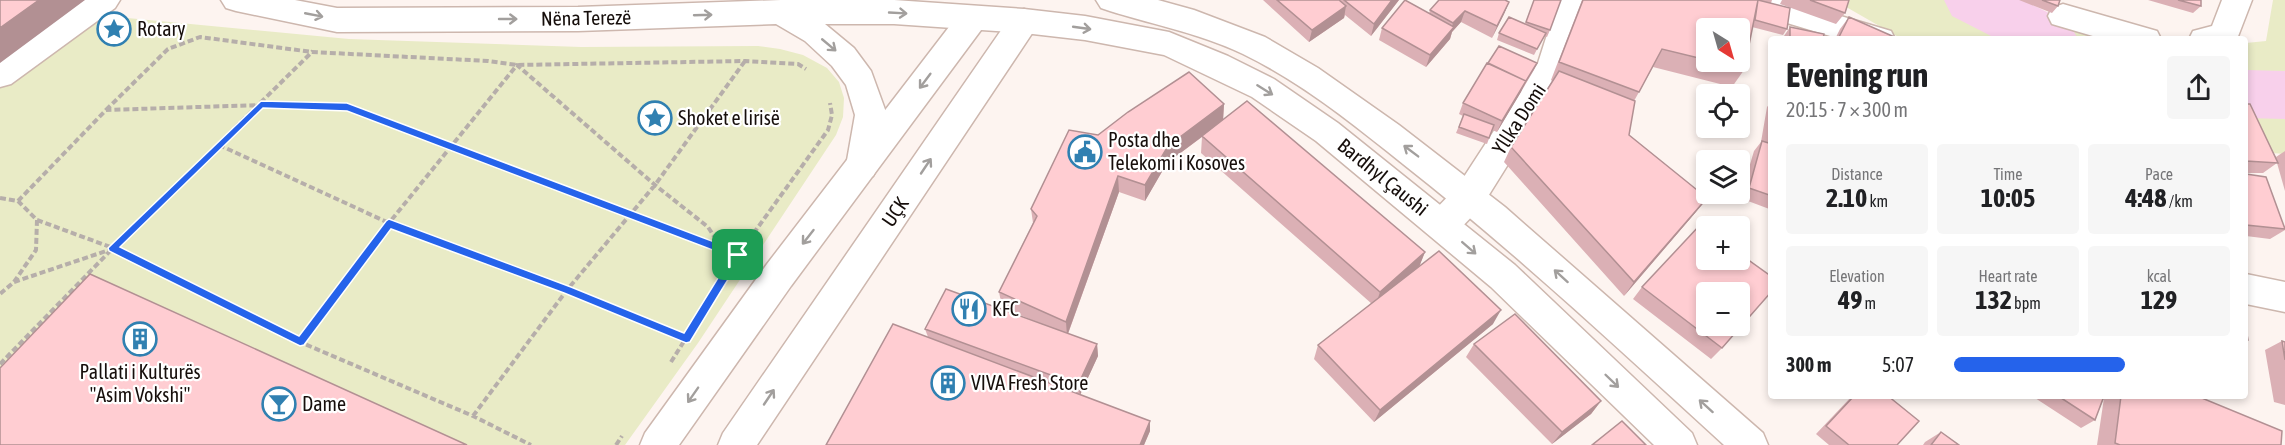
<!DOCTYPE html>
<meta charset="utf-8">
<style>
:root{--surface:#fff;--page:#f6f6f6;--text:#202124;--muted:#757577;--accent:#2563eb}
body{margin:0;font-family:"Asap Condensed",sans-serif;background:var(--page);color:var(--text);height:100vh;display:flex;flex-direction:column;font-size:22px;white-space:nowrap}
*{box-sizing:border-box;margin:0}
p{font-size:20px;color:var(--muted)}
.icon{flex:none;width:33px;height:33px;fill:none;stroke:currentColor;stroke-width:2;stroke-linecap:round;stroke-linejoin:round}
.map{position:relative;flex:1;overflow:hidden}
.drawer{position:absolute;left:1768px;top:36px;width:480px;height:363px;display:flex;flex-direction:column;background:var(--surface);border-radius:6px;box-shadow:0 3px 9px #0003}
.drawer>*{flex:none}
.needle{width:39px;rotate:143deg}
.buttons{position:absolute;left:1696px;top:18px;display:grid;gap:12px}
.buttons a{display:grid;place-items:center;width:54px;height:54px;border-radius:6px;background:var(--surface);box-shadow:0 3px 9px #0003;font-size:30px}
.pin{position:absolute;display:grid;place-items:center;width:51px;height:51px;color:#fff;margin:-26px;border-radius:12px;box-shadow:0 3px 9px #0006}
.round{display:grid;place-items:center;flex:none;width:63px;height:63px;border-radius:6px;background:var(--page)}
.summary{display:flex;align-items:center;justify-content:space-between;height:102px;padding:0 18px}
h1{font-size:33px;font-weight:700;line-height:45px}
.metrics{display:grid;grid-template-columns:repeat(3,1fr);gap:9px;height:102px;padding:6px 18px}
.metrics div{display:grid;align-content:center;border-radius:6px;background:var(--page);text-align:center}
.metrics b{font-size:26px;font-weight:700}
.metrics small{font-size:16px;font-weight:400}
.metrics p{font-size:16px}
ul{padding:0 18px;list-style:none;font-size:20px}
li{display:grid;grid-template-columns:96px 72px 1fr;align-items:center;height:45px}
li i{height:15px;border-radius:8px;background:var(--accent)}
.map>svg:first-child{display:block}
.green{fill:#e9ebc6}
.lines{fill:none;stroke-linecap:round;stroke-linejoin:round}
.river{fill:#f8d0eb;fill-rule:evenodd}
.minor-casing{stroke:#cdb7ae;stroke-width:3}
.tertiary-casing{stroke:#cdb7ae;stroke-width:3}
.secondary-casing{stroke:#cdb7ae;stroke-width:3}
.path{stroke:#b6aeaa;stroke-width:4;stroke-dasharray:6 3;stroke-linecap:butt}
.minor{fill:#fff;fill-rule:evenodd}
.tertiary{fill:#fff;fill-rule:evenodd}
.secondary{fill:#fff;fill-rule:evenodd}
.wall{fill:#dbb0b5;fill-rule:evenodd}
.shaded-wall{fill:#b29093}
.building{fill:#ffcdd2;stroke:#b29093;stroke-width:1.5;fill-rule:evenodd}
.oneway{stroke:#a29f9d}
.route{fill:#2563eb;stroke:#fff;stroke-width:1.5;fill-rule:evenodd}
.labels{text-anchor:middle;stroke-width:4.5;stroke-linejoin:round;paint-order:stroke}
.street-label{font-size:20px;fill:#160e0b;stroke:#fff}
.poi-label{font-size:20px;fill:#160e0b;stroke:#fff;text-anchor:start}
</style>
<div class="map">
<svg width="2285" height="445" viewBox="0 0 2285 445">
<rect width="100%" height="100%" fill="#fdf4f0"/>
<!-- green -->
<path class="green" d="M1834 0H2010L2108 39H1902Z
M2273 0H2285V154L2246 151V43L2266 41Z
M96 15 349 39 581 47 758 46 780 49 803 55 827 68 839 82 844 98 843 117 836 135 698 343 625 445H460L0 395V85Z"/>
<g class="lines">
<!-- river -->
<path class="river" d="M1944 0H2023L2069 23 2078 39H1997L1952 16Z
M2246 70 2285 71V119L2246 118Z"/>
<defs>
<path id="minor" d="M83 0H120L115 8 11 84 0 87V59Z
M1558 0H1588L1563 76 1482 206 1454 235 1442 239 1430 235 1425 225 1430 215 1458 186 1538 63Z
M1732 0H1787L1891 31 1895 39H1840L1737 8Z
M2222 0H2252L2237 39H2189L2193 31 2212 26Z
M2063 4 2157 31 2161 39H2103L2052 24 2048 16 2052 8Z
M2246 274 2285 282V312L2246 304Z"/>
<path id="tertiary" d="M973 6 984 10 988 18 984 26 791 286 679 445H640L645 433 767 264 962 10Z
M1024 9 1035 13 1039 21 1035 29 757 445H718L723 433 1013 13Z"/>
<path id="secondary" d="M221 0H295L337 8 578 7 781 0H894L1024 9 1085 16 1169 32 1228 56 1274 79 1338 123 1515 265 1692 433 1697 445H1654L1491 287 1316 141 1252 97 1164 55 1085 40 1024 33 894 24H825L854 48 871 71 887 115 878 166 873 176 862 180 851 176 846 166 855 115 846 85 832 66 805 41 776 24 578 31 337 32 236 11 226 8Z
M1096 0H1158L1194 10 1265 37 1318 68 1399 125 1505 207 1763 433 1768 445H1724C1619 349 1515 252 1403 164 1353 124 1301 82 1243 54 1197 32 1148 24 1101 8Z"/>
</defs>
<!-- minor casing -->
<use href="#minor" class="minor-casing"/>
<!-- tertiary casing -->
<use href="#tertiary" class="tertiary-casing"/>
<!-- secondary casing -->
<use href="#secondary" class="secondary-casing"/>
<!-- path -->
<path class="path" d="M106 110 168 49 200 37 312 52 488 61 517 65 745 61 798 64 806 69
M219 145 389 223 567 290 686 339
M0 198 18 201 37 220 36 250 14 282 0 294
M18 201 106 110 261 105 347 107 721 247
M37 220 113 248 300 342 473 416 531 445
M14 282 112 249
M300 342 389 223 517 65 655 185 708 227 721 247 748 260
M671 362 738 255 828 130 832 115 830 103
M0 364 113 248 313 51
M473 416 567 290 655 185 745 61
M616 445 622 436"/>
<!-- minor -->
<use href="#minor" class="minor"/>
<!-- tertiary -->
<use href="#tertiary" class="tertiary"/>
<!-- secondary -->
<use href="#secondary" class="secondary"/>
</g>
<!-- wall -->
<path class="wall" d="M1263 0H1399L1371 36 1345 15 1344 18 1309 42Z
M1534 0 1550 30 1547 37 1544 36 1534 55 1497 40 1499 33 1525 24Z
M1582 0H1772L1771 3 1787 29 1783 35 1752 27 1744 70 1732 87 1653 67 1634 101 1629 135 1707 198 1695 213 1624 296 1504 162 1511 147 1552 81 1551 80ZM1707 28 1740 62H1707Z
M1782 0H1849L1845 13 1836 24 1780 4Z
M2019 0H2060L2058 6 2052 13Z
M2148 0H2201V6L2193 13Z
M1509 2 1504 14 1492 38 1461 22 1452 32 1450 39 1426 67 1379 40 1382 28 1429 14 1430 10Z
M1849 17 1899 39H1835L1840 29Z
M1790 27 1823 39H1782Z
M1537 63 1534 70 1497 132 1492 130 1487 144 1456 133 1463 116 1459 114 1463 103Z
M1772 101V210L1740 198 1754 151 1761 142 1767 107Z
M1224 104 1223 120 1425 252 1419 267 1493 324 1374 422 1314 359 1318 345 1372 304 1201 153 1202 137 1167 163 1145 201 1119 192 1068 334 1097 344 1098 356 1080 395 1150 421V431L1144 445H826L928 337 925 329 1034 321 1002 307 999 292 1033 223 1031 209 1098 135Z
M2246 104 2276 157 2285 151V191L2277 163 2263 173H2246Z
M2246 174 2285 227V230L2270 239 2246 236Z
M1642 287 1722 348 1711 359 1633 299Z
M2282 341 2285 342V405L2274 402 2265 350Z
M1474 344 1601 401 1591 414 1552 444 1466 357Z
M1852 396H1888L1897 445H1829L1816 434Z
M2032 396H2197L2281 445H2097L2104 398 2095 420 2081 428Z
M1941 432 1959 445H1923L1925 442Z"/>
<!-- shaded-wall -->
<path class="shaded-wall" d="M39 0H85L0 63V28Z
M1392 0H1399L1371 36 1374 24Z
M1509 2 1504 14 1492 38 1497 26Z
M1346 6 1344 18 1309 42 1312 30Z
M1465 11 1461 22 1452 32 1450 39 1426 67 1430 55 1451 30 1453 23Z
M1526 81 1521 92 1497 132 1502 121Z
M1224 104 1223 121 1167 163 1145 201V185L1168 146Z
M1118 176 1119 192 1067 336 1066 322Z
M1707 198 1695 213 1624 296 1634 282Z
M1425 252 1419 267 1375 307 1380 292Z
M1501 310 1493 324 1374 422 1380 410Z
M1097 344 1098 356 1080 395 1078 385Z
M1601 401 1591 414 1552 444 1562 432Z
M1150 421V431L1144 445H1140Z"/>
<!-- building -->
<path class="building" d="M0 0H39L0 28Z
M1277 0H1339L1346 6 1312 30Z
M1344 0H1392L1374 24Z
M1405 0 1454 27 1430 55 1382 28Z
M1439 0H1505L1509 2 1497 26 1465 11 1453 23 1430 10Z
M1534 0H1561L1550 30 1526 22Z
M1583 0H1758L1744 70 1712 62H1740V28H1707V60L1662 49 1639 92 1559 62Z
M1758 0 1790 8 1787 29 1755 20Z
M1810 0H1849L1845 13Z
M2042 0H2060L2058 6Z
M2178 0H2201V6Z
M1509 17 1546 33 1537 49 1499 33Z
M1849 17 1899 39H1844L1839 37Z
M1790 27 1824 34 1823 39H1790Z
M1499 46 1537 63 1526 81 1488 63Z
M1487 63 1526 81 1502 121 1463 103Z
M1559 71 1635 101 1629 135 1707 198 1634 282 1511 147Z
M1189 72 1224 104 1168 146 1145 185 1118 176 1066 322 999 292 1037 216 1031 209 1069 130 1098 135 1128 112Z
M1247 101 1425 252 1380 292 1202 136Z
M2246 104H2250L2278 163 2246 161Z
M1464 114 1494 125 1489 138 1459 127Z
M1772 116V134L1769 133Z
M1762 141 1772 144V196L1749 188Z
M2246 174 2266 177 2285 229 2246 225Z
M1700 225 1707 230V260H1740V254L1772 277V291L1722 348 1642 287ZM1707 292H1740V326H1707Z
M1439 251 1501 310 1380 410 1318 345Z
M90 274 467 445H0V368Z
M946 289 1097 344 1078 385 925 329Z
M1515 314 1601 401 1562 432 1474 344Z
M893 324 1150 421 1140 445H826Z
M2246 329 2248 340H2246Z
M2282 341 2285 342V360Z
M1854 396H1888L1919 421 1897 445H1849L1826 426Z
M2058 396H2104L2095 420Z
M2121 396H2197L2282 431 2281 445H2120L2115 443Z
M1622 421 1646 445H1592Z
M1941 432 1959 445H1931Z"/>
<!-- one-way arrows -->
<defs><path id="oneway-shaft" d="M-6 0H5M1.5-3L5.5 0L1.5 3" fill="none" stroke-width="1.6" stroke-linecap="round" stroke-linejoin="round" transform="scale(1.5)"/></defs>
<g class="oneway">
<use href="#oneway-shaft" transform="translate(898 13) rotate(3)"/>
<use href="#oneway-shaft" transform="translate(314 15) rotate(11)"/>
<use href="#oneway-shaft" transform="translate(703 15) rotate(-2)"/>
<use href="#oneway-shaft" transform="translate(508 19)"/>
<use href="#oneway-shaft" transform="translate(1082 28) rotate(8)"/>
<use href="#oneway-shaft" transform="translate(829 45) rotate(40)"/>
<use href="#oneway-shaft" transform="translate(925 81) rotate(127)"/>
<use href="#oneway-shaft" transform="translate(1265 90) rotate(32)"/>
<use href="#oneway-shaft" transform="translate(1411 151) rotate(-143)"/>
<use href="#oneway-shaft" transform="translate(926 166) rotate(-56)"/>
<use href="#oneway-shaft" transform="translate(808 237) rotate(128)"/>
<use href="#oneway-shaft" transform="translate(1469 248) rotate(41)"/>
<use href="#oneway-shaft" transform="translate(1561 276) rotate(-138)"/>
<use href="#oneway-shaft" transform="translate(1612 381) rotate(44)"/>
<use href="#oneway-shaft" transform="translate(693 395) rotate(125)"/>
<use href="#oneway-shaft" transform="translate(769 397) rotate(-56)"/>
<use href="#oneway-shaft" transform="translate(1706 406) rotate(-138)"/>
</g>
<!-- route -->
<path class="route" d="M261 101 347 103 741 252 743 255 690 342 686 343 564 293 391 229 304 345 300 346 109 251 108 248ZM263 108 347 111 731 257 684 333 571 287 389 219 386 221 299 336 120 247Z"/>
<!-- icons -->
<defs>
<symbol id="sight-ring" viewBox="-11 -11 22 22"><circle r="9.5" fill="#fff" stroke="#3080b1" stroke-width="1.5"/><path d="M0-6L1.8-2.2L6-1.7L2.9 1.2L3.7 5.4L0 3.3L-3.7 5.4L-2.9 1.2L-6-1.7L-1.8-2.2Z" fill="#3080b1"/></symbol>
<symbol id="civic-ring" viewBox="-11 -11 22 22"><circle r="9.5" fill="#fff" stroke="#3080b1" stroke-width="1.5"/><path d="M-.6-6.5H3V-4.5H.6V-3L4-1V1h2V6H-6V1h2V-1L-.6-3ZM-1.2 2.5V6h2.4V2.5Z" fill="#3080b1"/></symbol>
<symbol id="restaurant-ring" viewBox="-11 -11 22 22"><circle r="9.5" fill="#fff" stroke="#3080b1" stroke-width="1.5"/><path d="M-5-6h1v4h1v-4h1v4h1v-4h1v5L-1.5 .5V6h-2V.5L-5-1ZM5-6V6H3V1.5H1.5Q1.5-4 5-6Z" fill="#3080b1"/></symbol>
<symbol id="building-ring" viewBox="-11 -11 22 22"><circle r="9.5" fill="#fff" stroke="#3080b1" stroke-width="1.5"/><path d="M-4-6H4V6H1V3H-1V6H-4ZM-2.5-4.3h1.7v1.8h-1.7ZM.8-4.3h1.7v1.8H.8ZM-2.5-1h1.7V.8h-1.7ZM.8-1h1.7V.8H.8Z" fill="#3080b1"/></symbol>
<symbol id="bar-ring" viewBox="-11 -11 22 22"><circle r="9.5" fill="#fff" stroke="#3080b1" stroke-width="1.5"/><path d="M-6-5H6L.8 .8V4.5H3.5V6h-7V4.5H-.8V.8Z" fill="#3080b1"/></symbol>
</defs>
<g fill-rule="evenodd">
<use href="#sight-ring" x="95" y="10" width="38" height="38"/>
<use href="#sight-ring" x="636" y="99" width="38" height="38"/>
<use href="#civic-ring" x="1066" y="133" width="38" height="38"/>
<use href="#restaurant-ring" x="950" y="290" width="38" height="38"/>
<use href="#building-ring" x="121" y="320" width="38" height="38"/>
<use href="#building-ring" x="929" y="364" width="38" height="38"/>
<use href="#bar-ring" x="260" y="385" width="38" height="38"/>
</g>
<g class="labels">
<!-- street labels -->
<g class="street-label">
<text transform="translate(586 18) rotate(-1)" y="7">Nëna Terezë</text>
<text transform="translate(1519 119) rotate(-57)" y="7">Yllka Domi</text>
<text transform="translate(1383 177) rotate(39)" y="7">Bardhyl Çaushi</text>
<text transform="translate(895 212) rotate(-56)" y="7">UÇK</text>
</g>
<!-- poi labels -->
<g class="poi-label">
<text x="137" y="36">Rotary</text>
<text x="678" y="125">Shoket e lirisë</text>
<text x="1108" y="147">Posta dhe<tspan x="1108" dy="23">Telekomi i Kosoves</tspan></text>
<text x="992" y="316">KFC</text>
<text x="140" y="379" text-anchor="middle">Pallati i Kulturës<tspan x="140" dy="23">"Asim Vokshi"</tspan></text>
<text x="971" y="390">VIVA Fresh Store</text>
<text x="302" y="411">Dame</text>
</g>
</g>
</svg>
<div class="buttons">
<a><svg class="needle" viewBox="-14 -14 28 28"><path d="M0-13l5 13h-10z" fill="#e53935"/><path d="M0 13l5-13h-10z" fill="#757577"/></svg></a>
<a><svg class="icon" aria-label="locate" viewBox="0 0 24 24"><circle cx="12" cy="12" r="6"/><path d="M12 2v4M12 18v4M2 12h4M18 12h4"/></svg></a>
<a><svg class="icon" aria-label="layers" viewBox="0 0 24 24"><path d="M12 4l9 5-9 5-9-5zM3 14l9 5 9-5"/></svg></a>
<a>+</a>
<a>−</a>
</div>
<div class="pin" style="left:738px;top:255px;background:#1e9e55"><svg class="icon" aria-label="arrive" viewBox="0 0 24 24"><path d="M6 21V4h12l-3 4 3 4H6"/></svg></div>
<section class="drawer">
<div class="summary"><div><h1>Evening run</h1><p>20:15 · 7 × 300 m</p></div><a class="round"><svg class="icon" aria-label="share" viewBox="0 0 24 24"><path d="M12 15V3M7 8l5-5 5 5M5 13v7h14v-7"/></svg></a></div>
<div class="metrics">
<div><p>Distance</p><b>2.10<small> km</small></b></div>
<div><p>Time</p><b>10:05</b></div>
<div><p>Pace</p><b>4:48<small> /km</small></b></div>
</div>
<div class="metrics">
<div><p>Elevation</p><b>49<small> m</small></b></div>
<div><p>Heart rate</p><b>132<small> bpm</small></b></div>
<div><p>kcal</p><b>129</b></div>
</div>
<ul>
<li><b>300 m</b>5:07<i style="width:62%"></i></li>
</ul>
</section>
</div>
